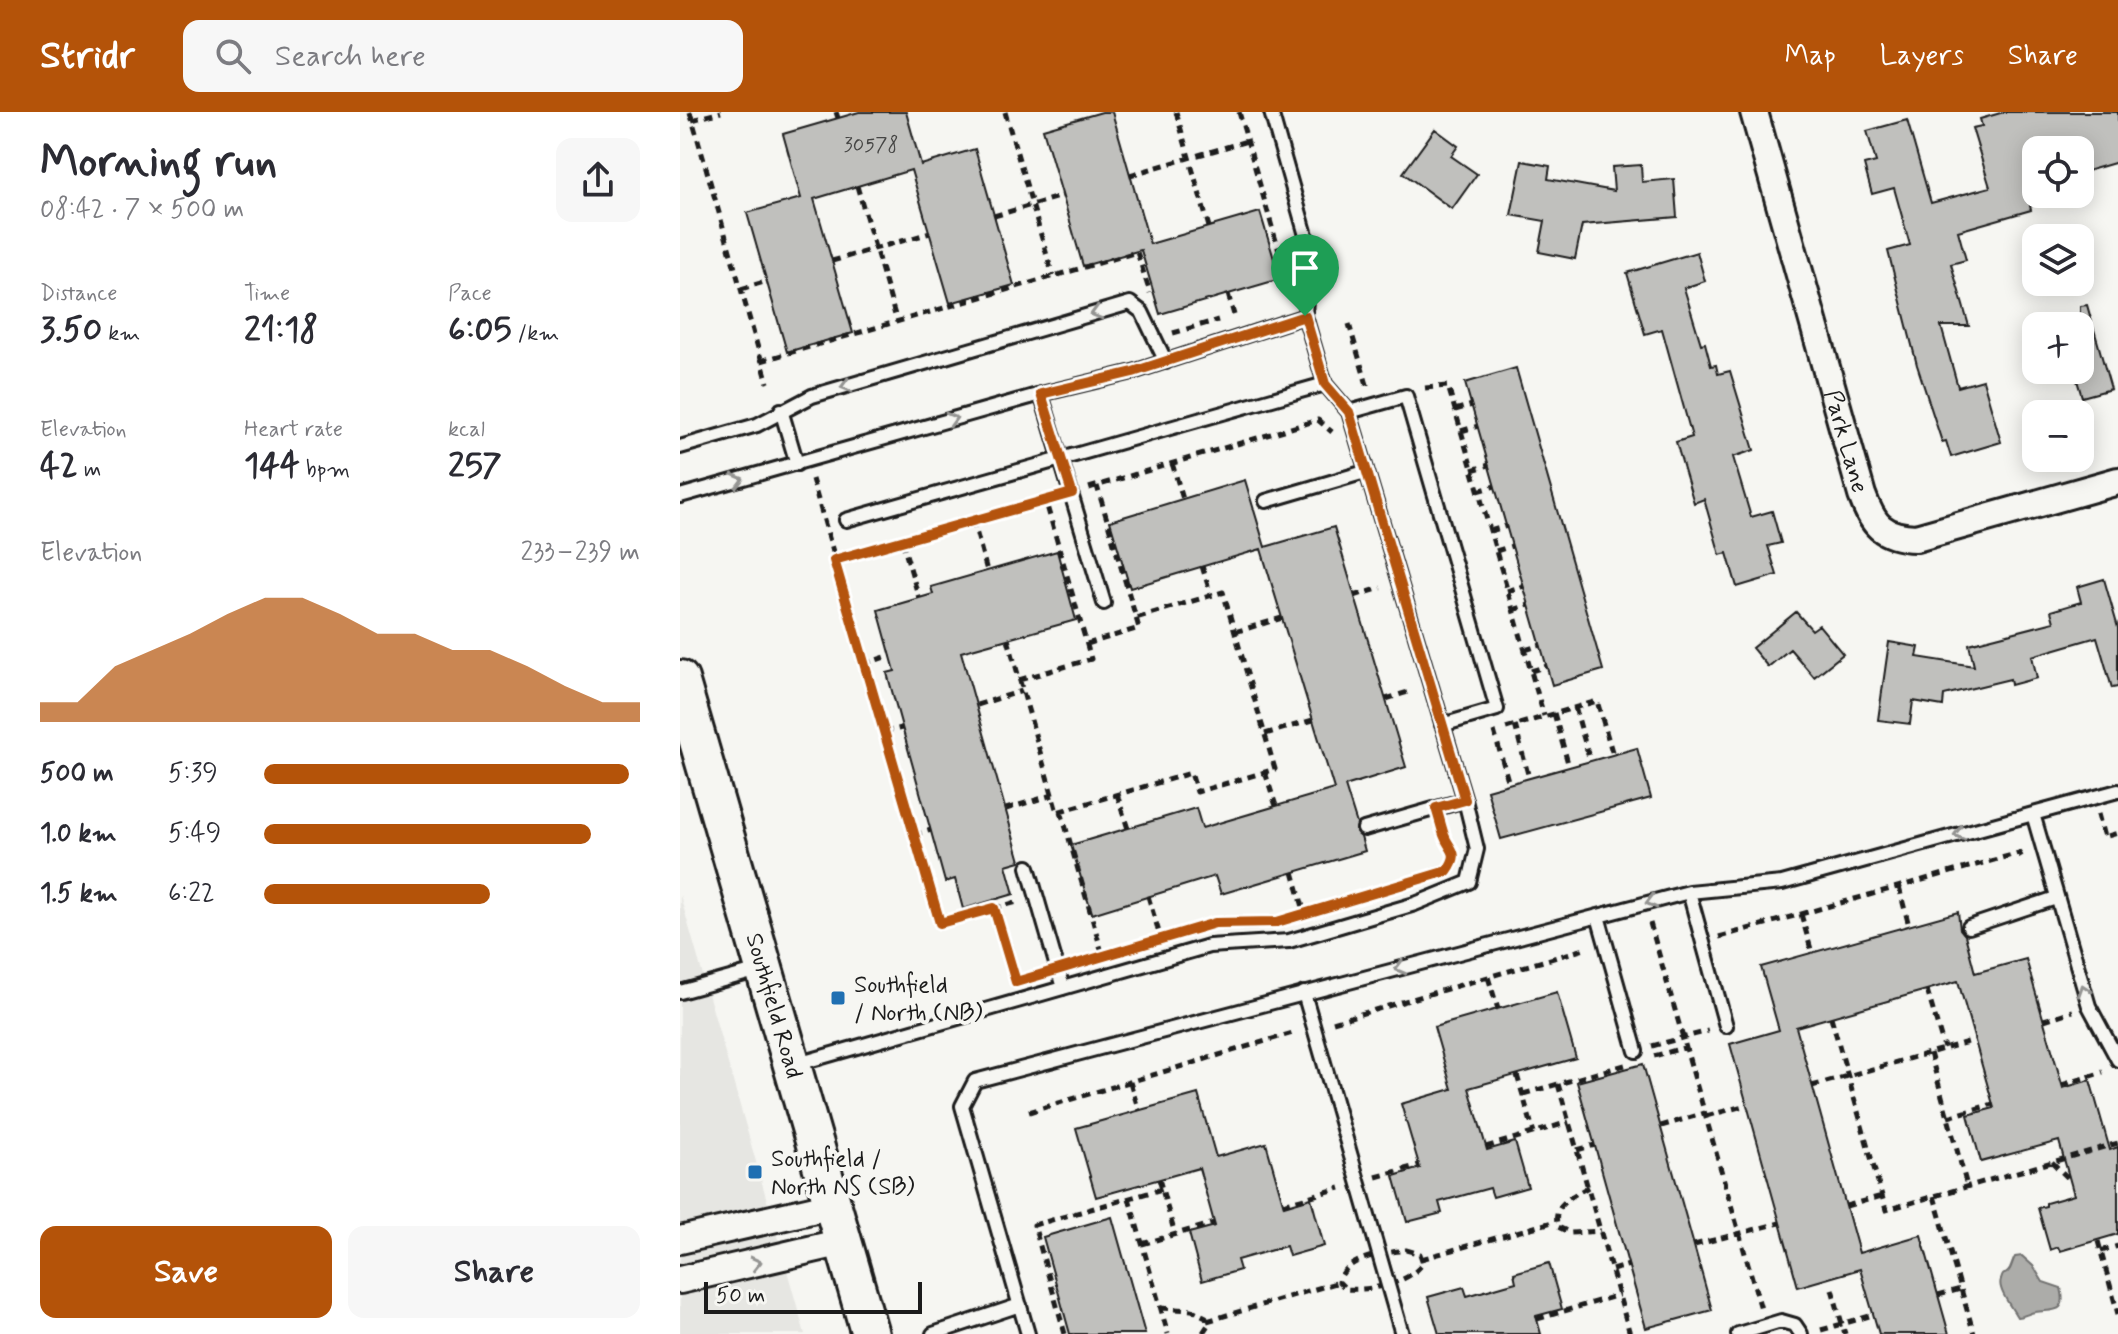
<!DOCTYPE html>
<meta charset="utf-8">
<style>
:root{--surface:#fff;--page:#f7f7f7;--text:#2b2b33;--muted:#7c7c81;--accent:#b45309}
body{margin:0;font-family:Mynerve,sans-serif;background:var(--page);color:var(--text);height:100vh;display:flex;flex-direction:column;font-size:30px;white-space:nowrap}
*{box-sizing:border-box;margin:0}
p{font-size:26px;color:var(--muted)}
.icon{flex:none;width:44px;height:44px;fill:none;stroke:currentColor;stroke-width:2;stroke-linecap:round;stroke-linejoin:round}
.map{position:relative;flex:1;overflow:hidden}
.panel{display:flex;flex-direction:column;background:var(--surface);width:680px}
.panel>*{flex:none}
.buttons{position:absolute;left:1342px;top:24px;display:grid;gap:16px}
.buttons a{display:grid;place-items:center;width:72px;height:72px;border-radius:16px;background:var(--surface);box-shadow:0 4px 20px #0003;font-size:40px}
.scale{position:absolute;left:24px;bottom:20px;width:218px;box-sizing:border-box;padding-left:8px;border:4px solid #1c1c1c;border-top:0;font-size:22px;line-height:28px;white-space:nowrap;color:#1c1c1c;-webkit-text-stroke:6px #f6f6f2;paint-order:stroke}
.pin{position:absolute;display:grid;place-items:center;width:68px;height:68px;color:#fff;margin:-82px -34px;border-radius:50% 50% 50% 0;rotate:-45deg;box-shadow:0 0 8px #0007}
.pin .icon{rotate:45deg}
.round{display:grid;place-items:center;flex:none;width:84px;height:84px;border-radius:16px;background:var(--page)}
.headline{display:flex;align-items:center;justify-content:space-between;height:136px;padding:0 40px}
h1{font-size:44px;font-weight:700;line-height:60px}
.metrics{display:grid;grid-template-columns:repeat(3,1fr);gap:12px;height:136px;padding:8px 40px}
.metrics div{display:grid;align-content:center}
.metrics b{font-size:34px;font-weight:700}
.metrics small{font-size:22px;font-weight:400}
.metrics p{font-size:22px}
.chart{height:224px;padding:16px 40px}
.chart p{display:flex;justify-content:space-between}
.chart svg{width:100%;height:144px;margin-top:8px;fill:var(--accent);opacity:.7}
.cta{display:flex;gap:16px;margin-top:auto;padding:16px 40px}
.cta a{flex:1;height:92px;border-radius:16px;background:var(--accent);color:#fff;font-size:32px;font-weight:700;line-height:92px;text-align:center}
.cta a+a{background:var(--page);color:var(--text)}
ul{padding:0 40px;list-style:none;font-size:26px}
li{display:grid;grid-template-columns:128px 96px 1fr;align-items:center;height:60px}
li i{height:20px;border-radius:10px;background:var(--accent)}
header{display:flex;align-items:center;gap:48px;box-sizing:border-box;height:112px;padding:0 40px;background:var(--accent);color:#fff}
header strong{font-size:38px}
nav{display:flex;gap:44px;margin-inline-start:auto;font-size:28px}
.search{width:560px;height:72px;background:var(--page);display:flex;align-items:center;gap:20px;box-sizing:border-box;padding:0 28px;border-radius:16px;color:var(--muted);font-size:30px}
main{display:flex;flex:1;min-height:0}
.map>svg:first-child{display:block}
.built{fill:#e6e6e2}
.water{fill:#acaca9;stroke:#727271;stroke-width:2}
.building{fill:#c0c0bd;stroke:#1c1c1c;stroke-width:2}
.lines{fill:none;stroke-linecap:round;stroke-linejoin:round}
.service-casing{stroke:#1c1c1c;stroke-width:18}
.minor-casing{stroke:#1c1c1c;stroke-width:32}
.secondary-casing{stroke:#1c1c1c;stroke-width:42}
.path{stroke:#1c1c1c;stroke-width:5;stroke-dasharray:8 6;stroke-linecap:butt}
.service{stroke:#f6f6f2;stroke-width:12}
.minor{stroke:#f6f6f2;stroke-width:26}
.secondary{stroke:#f6f6f2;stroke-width:36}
.oneway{stroke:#949492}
.route-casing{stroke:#fff;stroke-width:16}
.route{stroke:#b45309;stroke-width:10}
.poi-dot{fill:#1f6fb2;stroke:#f6f6f2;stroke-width:3}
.labels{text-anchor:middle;stroke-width:8;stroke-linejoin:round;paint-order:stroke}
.number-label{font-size:20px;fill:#454544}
.street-label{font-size:24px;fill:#1c1c1c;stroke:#f6f6f2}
.poi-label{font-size:24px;fill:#1c1c1c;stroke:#f6f6f2;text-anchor:start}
</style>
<header>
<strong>Stridr</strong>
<div class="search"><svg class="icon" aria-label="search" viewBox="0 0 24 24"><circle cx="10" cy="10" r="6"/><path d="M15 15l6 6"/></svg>Search here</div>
<nav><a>Map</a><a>Layers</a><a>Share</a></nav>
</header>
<main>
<section class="panel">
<div class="headline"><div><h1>Morning run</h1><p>08:42 · 7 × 500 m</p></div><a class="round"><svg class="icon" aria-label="share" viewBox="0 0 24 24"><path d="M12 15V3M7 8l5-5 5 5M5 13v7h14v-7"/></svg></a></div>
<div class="metrics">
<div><p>Distance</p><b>3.50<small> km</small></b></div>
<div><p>Time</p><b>21:18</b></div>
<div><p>Pace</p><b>6:05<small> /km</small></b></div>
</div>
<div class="metrics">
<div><p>Elevation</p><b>42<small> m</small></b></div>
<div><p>Heart rate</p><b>144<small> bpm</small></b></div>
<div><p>kcal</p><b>257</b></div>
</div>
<div class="chart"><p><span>Elevation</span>233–239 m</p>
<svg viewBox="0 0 160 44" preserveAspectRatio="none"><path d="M0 44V38L10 38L20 27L30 22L40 17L50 11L60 6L70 6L80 11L90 17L100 17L110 22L120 22L130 27L140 33L150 38L160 38V44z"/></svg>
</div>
<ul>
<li><b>500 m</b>5:39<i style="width:97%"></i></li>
<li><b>1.0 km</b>5:49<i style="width:87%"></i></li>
<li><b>1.5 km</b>6:22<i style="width:60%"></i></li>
</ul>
<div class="cta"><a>Save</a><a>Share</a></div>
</section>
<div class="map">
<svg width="1438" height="1222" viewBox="0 0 1438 1222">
<rect width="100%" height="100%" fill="#f6f6f2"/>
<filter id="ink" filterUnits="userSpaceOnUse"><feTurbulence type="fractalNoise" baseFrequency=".0125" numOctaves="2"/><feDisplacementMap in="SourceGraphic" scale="16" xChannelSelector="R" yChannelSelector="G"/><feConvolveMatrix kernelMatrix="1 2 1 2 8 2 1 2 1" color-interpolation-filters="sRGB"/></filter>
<g filter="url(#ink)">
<!-- built -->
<path class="built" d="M0 783 125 1222H0Z"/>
<!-- water -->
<path class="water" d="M1342 1144 1353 1154 1363 1170 1381 1176C1388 1203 1372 1197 1355 1200 1348 1201 1345 1205 1337 1205 1332 1196 1317 1177 1321 1168 1324 1157 1324 1167 1330 1157 1332 1153 1333 1148 1335 1145Z"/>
<!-- building -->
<path class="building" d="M179 0H226L241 53 295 37 334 173 270 191 231 58 134 87 173 221 107 240 67 101 121 86 103 22Z
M422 0H432L470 132 580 100 600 167 480 202 461 138 403 154 363 17Z
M1324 0H1438V50L1400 61V38H1356V92L1350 94 1351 98 1278 119 1286 148 1271 152 1289 214H1261L1278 275 1303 268 1321 330 1271 345 1266 329 1262 330 1237 253 1208 139 1230 133 1214 76 1192 82 1184 53 1196 50 1187 19 1227 8 1251 91 1310 75 1292 16 1302 14 1300 7Z
M755 17 778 34 771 44 797 62 772 97 723 61Z
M842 49 870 54 868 67 934 79 932 55 961 53 962 70 994 67 997 105 902 113 895 147 859 140 865 109 831 103Z
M1017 140 1025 169 1004 176 1021 232 1025 231 1031 254 1036 253 1038 262 1050 259 1074 338 1053 345 1071 405 1092 399 1101 431 1088 434 1097 463 1057 475 1047 441 1040 443 1024 387 1014 391 996 330 1012 325 982 217 965 222 947 161Z
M1407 193 1431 277 1402 285 1394 258H1400V194Z
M836 256 923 558 872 573 785 271Z
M565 368 585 435 654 415 726 655 665 674 677 712 676 720 681 725 685 739 541 782 535 764 412 802 391 733 516 696 522 716 654 677 581 437 450 476 430 409Z
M377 439 396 508 281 540 340 749 326 753 334 782 283 797 275 767 265 770 207 561 215 559 198 498 253 482 251 475Z
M1424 467 1438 516V575L1432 576 1417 525 1352 544 1357 566 1331 573 1330 567 1264 583 1263 594 1233 589 1230 612 1198 608 1209 530 1239 535 1237 545 1294 554 1289 532 1374 510 1371 499 1401 490 1397 475Z
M1116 500 1132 518 1139 513 1163 542 1134 565 1110 537 1088 555 1072 536Z
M957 636 971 686 821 727 807 678Z
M1278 800 1280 817 1285 823 1295 861 1346 847 1383 976 1410 968 1430 1038 1438 1035V1122L1380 1139 1378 1135 1370 1138 1358 1096 1366 1094V1091L1394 1083 1379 1029 1301 1050 1288 1003 1314 996 1278 869 1116 915 1179 1141 1241 1123 1269 1222H1199L1180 1157 1118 1175 1050 932 1099 918 1081 855Z
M877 880 896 946 789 976 807 1038 835 1030 848 1075 813 1085 810 1076 759 1090 762 1101 727 1110 714 1064 740 1056 721 992 772 977 754 915Z
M963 952 1032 1198 966 1216 897 970Z
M518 982 536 1045 586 1031 604 1094 631 1086 644 1134 609 1144 606 1134 557 1148 560 1158 522 1169 509 1121 535 1114 519 1056 416 1085 396 1016Z
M432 1105 465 1222H390L363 1125Z
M869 1151 882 1197 856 1204 861 1222H759L748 1185 784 1175 787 1184 836 1170 834 1161Z"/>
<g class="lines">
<defs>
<path id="service" d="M361 282 424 491
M101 298 117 352
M669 300 726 284 817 597 762 613
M0 335 77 313 132 284 450 191 462 200 486 250
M0 384 361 282 453 260 625 204
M586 389 685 360
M166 408 645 272
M1353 702 1438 679
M684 717 785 688
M348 755 383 876
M1009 780 1046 914
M918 804 956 939
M1289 815 1376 786
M0 880 79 858
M624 881 722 1222
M114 953 529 834 609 829 735 792 789 770 797 737 785 688 669 300 645 272 625 204 629 134 591 0
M253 1222 340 1193
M348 1222 282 994 295 969 1009 780 1102 771 1353 702 1409 894 1438 948
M1058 1222 1101 1209 1115 1213 1121 1222"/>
<g id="minor">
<path id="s1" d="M1074 0 1182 383C1193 413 1202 425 1236 426L1438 369"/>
<path d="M0 1128 153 1093"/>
<path d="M0 1168 163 1130"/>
</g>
<g id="secondary">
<path id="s2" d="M0 567 190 1222"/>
</g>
</defs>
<!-- service casing -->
<use href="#service" class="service-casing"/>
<!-- minor casing -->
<use href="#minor" class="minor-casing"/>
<!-- secondary casing -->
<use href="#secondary" class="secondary-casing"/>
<!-- path -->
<path class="path" d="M10 0 88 271
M156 0 158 6
M325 0 373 164
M496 0 529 115
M559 0 605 160
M12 8 41 0
M450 63 567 29
M177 74 217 210
M314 104 382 84
M152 149 250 121
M61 177 87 169
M548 182 554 203
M669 212 688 276
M493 221 538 208
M81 249 457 140 470 181
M745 276 768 274 864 604
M775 298 792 293
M781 319 798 314
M492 351 503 387
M792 358 809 353
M132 367 260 811 337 790
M409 376 638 308 652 320
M798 379 815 374
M293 408 307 459
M810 419 827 414
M222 429 239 486
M816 439 832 434
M154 448 372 385
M522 454 531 483
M827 479 844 474
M674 484 701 476
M833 498 849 493
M555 520 602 506
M328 527 377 700 511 661 517 680 595 657 543 480 456 506
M407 532 459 516 417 374
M845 538 861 533
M184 552 211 543
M851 559 867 554
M339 568 411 547 365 387
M706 587 731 579
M297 593 342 579
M895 595 910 649
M874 601 889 655
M835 613 849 666
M826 616 917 589 933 643
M814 619 829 672
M204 620 222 616
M585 622 633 608
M585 660 596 694
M437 682 448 717
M326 697 373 683
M381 699 423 844
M1418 702 1424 725 1438 721
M762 714 766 728 774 741
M234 723 251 718
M613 760 625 802
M1219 775 1229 814
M468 784 481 827
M314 796 335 868
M1121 802 1132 841
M970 811 1081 1197
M1039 825 1339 741 1342 746
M808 865 818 897
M1247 878 1264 936
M1151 905 1206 1098 1438 1031
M1364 908 1393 899
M653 910 908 836
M972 934 1028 919
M1250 941 1287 1074
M974 944 1007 935
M837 963 854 1021
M450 970 459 999
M878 972 950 1222
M1382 973 1423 960
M1132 974 1295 928
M843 982 945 953
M349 1000 616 920
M1026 1004 1067 993
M1268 1005 1313 992
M981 1014 1025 1001
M806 1035 889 1010
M897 1038 915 1033
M1372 1050 1390 1068
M696 1065 739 1053
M479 1067 495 1122
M908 1075C891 1085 871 1093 878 1115L891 1121 921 1119
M1254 1084 1294 1222
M449 1086 488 1222
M603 1092 660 1076
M1166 1094 1202 1084
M1418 1129 1438 1202
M462 1132 534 1111
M1014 1133 1100 1111
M726 1138 740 1142 743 1151C729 1172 689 1179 666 1177L659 1170C664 1145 705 1141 726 1138Z
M1421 1139 1438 1134
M741 1147 876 1109
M932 1158 949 1153
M1152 1177 1165 1222
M1258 1183 1281 1177
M481 1196 512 1198 526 1205 528 1213 522 1222
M857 1207 939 1183
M527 1209 659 1170
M1141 1218 1193 1203
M385 1222 354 1113 482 1077"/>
<!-- service -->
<use href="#service" class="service"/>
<!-- minor -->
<use href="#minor" class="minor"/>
<!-- secondary -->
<use href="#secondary" class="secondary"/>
</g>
<!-- one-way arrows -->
<defs><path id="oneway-chevron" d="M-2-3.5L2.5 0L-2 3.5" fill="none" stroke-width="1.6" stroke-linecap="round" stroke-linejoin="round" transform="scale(2)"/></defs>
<g class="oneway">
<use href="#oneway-chevron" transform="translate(416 201) rotate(164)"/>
<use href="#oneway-chevron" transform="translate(166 274) rotate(164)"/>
<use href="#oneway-chevron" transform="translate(272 307) rotate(-16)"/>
<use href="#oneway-chevron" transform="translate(58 368) rotate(-15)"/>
<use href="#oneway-chevron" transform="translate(1279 722) rotate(165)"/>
<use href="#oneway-chevron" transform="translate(971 790) rotate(165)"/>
<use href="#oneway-chevron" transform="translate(720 856) rotate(165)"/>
<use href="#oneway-chevron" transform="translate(1404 878) rotate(-108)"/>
<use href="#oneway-chevron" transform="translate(76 1151) rotate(-13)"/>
</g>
</g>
<g class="lines" filter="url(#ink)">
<defs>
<path id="route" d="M625 204 645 272 669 300 785 688 756 696C759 705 761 714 764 723 770 740 781 739 767 759L597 810 535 811 336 870 314 796 260 811 154 448 392 381 361 282 453 260Z"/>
</defs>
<!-- route casing -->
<use href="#route" class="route-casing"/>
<!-- route -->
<use href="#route" class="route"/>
</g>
<!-- markers -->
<g class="poi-dot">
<rect x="150" y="878" width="16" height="16" rx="4"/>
<rect x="67" y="1052" width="16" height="16" rx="4"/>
</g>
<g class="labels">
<!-- number labels -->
<g class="number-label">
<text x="191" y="39">30578</text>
</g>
<!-- street labels -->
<g class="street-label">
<text dy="8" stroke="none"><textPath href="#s1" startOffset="342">Park Lane</textPath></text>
<text dy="8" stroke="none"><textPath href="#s2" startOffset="340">Southfield Road</textPath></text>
</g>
<!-- poi labels -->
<g class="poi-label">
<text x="174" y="880">Southfield<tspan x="174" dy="28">/ North (NB)</tspan></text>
<text x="91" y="1054">Southfield /<tspan x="91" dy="28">North NS (SB)</tspan></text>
</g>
</g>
</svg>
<div class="buttons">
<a><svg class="icon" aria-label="locate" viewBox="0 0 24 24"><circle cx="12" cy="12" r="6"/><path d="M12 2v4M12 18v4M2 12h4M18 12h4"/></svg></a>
<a><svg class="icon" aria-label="layers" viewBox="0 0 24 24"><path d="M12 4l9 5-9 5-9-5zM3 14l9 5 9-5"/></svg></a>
<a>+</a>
<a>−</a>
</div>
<div class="scale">50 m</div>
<div class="pin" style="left:625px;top:204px;background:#1e9e55"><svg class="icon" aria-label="arrive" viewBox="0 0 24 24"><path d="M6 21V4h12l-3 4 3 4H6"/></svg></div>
</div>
</main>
